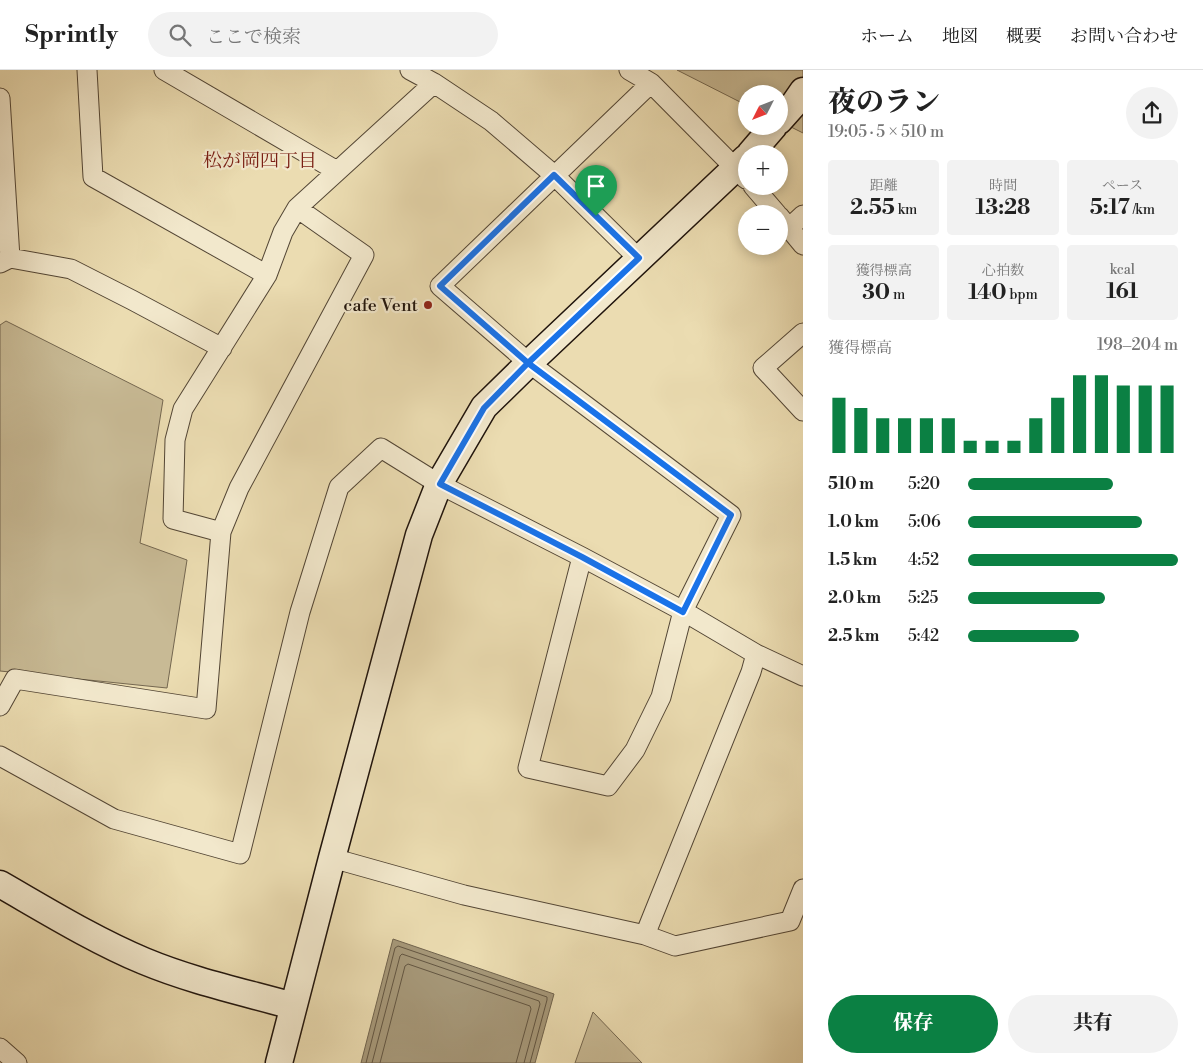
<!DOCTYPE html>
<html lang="ja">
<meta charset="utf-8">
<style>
:root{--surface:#fff;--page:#f2f2f2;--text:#222;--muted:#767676;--line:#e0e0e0;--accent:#0b8043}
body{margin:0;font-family:"Libre Bodoni","Noto Serif JP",serif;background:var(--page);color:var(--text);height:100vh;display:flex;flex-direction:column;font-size:19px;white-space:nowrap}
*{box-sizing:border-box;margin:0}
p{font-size:16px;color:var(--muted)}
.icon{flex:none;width:28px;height:28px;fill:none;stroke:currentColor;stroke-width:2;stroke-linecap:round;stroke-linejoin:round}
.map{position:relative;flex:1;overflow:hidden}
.details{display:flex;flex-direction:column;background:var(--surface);width:400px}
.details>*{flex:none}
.needle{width:32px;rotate:228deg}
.tools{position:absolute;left:738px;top:15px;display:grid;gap:10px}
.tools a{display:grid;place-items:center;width:50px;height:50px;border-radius:50%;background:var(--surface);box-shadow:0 2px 12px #0003;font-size:25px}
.pin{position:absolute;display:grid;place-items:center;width:42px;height:42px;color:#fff;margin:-51px -21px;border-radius:50% 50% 50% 0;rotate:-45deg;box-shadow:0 0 5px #0007}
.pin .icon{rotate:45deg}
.round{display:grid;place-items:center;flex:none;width:52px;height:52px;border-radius:26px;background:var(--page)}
.head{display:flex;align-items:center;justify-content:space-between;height:85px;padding:0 25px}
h1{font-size:28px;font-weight:800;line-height:38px}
.figures{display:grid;grid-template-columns:repeat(3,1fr);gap:8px;height:85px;padding:5px 25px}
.figures div{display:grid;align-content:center;border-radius:5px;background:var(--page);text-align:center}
.figures b{font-size:21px;font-weight:800}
.figures small{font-size:14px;font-weight:400}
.figures p{font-size:14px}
.chart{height:140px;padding:10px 25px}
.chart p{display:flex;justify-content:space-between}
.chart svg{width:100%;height:90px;margin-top:5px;stroke:var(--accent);stroke-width:6}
.action{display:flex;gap:10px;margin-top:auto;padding:10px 25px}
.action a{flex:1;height:58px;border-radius:30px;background:var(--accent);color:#fff;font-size:20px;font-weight:800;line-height:58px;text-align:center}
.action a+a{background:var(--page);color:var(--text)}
ul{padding:0 25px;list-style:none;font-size:16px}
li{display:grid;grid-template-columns:80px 60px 1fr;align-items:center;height:38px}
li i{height:12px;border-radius:6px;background:var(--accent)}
header{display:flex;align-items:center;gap:30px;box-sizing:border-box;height:70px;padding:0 25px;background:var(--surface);border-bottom:1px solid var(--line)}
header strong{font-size:24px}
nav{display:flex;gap:28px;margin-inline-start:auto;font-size:18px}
.search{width:350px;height:45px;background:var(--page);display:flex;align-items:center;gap:12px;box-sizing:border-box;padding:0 18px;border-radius:28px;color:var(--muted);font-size:19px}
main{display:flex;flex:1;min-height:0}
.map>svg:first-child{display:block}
.green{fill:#c8ba95;stroke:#746750}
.water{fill:#a69879;stroke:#70634d}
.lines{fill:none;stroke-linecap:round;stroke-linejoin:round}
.shore{stroke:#635642;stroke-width:1}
.street-casing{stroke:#534635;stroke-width:21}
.secondary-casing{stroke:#20140c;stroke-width:29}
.street{stroke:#f2e8cc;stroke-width:19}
.secondary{stroke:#f2e8cc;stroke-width:26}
.route-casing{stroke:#fff;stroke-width:10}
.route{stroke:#1a73e8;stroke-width:6}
.poi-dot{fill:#8f2418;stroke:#f2e8cc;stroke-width:2}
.labels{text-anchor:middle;stroke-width:4.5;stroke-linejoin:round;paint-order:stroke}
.poi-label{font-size:18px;fill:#20140c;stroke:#f2e8cc;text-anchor:end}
.neighbourhood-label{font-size:19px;fill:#7a1f14;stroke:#f2e8cc}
</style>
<header>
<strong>Sprintly</strong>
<div class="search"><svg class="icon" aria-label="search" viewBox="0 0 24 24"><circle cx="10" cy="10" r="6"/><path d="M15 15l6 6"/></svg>ここで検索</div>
<nav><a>ホーム</a><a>地図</a><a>概要</a><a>お問い合わせ</a></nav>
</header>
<main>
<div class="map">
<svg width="803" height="993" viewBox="0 0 803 993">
<rect width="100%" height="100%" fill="#ebdcb1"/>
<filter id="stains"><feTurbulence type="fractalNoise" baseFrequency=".004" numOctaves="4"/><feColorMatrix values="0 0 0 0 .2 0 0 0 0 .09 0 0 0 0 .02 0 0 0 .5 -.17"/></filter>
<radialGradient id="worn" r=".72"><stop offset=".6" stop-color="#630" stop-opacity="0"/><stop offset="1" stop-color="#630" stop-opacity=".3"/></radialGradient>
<!-- green -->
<path class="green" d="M677 0H803V63L779 51V24H746V35Z
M6 251 163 330 140 473 187 490 167 618 0 601V255Z
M593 942 642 993H575Z"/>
<!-- water -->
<path class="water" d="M393 869 554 924 535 993H361Z"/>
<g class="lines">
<!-- shore -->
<path class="shore" d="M366 993 395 878 398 876 547 927V930L530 993
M372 993 400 886 402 884 539 931 540 934 524 993
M380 993 405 896 408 894 530 936 531 939 516 993"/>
<defs>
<path id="street" d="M87 0 93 107 267 205
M164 0 337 101
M410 0 434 13 491 51 554 105 639 189
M629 0 651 13 746 109
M0 28 10 188
M753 116 777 144
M779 146 803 175
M789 158 803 145
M0 193 10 188 71 199 132 230 222 278
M803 263 763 298 803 341
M221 462 239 418 364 185 297 138
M582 487 528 698 608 716 635 680 661 627 683 541 731 445 529 293 440 216 651 13
M0 636 15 609 206 639 221 462 173 449 175 370 183 339 267 205 283 162 297 138 434 13
M0 686 114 749 240 784 300 542 339 417 381 378 439 414 582 487 683 541 756 584 803 606
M332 788 464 825 645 865 675 876 790 851 803 819
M645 865 751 602 756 584
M0 978 17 993"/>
<path id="secondary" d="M779 51 794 34 803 21
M750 84 774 56
M0 814C47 841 94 870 144 891 192 911 243 922 293 936
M279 993 332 788 419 465 439 414 484 337 529 293 746 88"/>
</defs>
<!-- street casing -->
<use href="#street" class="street-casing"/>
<!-- secondary casing -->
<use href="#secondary" class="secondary-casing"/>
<!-- street -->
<use href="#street" class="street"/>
<!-- secondary -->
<use href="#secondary" class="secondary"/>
</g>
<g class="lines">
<defs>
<path id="route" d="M596 146 639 188 528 293 484 338 440 414 582 487 683 542 731 445 528 293 440 216 554 105 596 146"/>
</defs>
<!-- route casing -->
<use href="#route" class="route-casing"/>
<!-- route -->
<use href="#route" class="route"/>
</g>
<!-- markers -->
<circle class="poi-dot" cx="428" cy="235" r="5"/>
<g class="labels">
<!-- poi labels -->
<g class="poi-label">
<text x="418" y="241">cafe Vent</text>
</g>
<!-- neighbourhood labels -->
<g class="neighbourhood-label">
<text x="260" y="97">松が岡四丁目</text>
</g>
</g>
<rect width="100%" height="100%" filter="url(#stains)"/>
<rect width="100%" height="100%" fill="url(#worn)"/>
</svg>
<div class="tools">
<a><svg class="needle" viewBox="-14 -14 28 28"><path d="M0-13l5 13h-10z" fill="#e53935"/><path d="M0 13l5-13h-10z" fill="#767676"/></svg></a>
<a>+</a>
<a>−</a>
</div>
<div class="pin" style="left:596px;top:146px;background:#1e9e55"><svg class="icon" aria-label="arrive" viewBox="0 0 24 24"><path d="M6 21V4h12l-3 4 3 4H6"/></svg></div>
</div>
<section class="details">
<div class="head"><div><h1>夜のラン</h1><p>19:05 · 5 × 510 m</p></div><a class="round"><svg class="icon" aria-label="share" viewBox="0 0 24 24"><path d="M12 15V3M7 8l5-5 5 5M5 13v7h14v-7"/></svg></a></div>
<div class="figures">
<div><p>距離</p><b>2.55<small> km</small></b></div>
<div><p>時間</p><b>13:28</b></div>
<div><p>ペース</p><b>5:17<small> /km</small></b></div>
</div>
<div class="figures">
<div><p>獲得標高</p><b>30<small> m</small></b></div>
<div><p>心拍数</p><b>140<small> bpm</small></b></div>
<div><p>kcal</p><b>161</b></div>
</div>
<div class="chart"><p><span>獲得標高</span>198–204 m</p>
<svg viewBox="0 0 160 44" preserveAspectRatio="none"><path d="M5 44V17M15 44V22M25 44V27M35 44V27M45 44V27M55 44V27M65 44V38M75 44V38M85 44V38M95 44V27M105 44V17M115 44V6M125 44V6M135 44V11M145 44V11M155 44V11"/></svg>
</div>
<ul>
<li><b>510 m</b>5:20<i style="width:69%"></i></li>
<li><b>1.0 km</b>5:06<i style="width:83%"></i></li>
<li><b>1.5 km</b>4:52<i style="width:100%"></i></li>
<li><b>2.0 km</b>5:25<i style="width:65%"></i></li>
<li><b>2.5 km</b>5:42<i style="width:53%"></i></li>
</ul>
<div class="action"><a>保存</a><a>共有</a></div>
</section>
</main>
